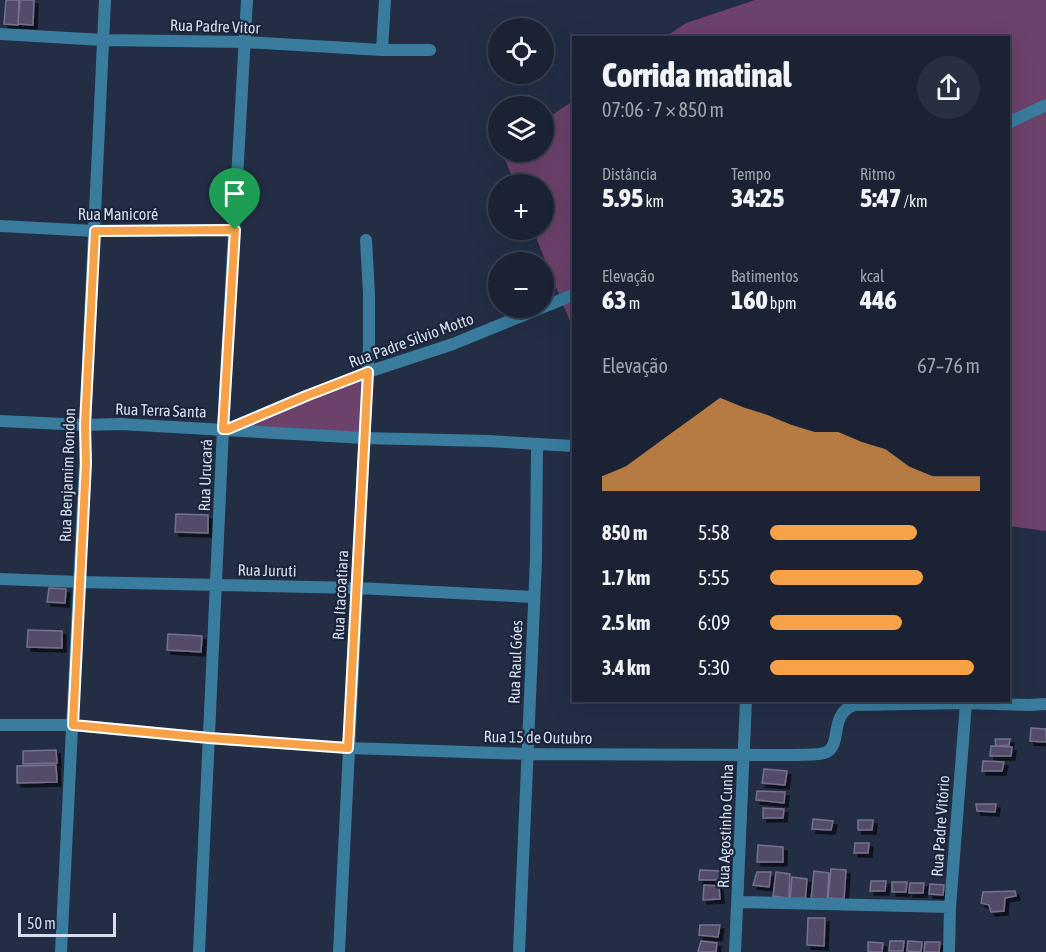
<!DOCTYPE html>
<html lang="pt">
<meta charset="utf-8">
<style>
:root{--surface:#1a2234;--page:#272f40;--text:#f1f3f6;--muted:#9fa4ac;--line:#383f4f;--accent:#f7a148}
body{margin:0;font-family:"Asap Condensed",sans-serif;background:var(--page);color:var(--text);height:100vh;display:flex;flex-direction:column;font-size:22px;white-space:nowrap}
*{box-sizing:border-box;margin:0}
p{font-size:20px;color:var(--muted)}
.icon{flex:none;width:33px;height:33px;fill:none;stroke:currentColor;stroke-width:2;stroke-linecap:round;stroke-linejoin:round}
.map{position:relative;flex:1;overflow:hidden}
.drawer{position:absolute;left:572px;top:36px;width:438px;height:666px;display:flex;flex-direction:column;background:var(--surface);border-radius:0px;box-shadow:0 6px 24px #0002,0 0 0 2px var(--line)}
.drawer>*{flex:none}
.fabs{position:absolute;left:488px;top:18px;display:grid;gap:12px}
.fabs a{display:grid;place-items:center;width:66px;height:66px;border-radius:50%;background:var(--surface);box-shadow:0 6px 24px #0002,0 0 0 2px var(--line);font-size:30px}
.scale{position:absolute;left:18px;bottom:15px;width:98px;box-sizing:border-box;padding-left:6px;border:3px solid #d5dceb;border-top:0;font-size:16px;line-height:21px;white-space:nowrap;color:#d5dceb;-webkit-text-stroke:4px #1a243b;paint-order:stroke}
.pin{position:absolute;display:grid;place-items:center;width:51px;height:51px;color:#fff;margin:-62px -26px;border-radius:50% 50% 50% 0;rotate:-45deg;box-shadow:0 0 6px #0007}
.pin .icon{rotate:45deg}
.round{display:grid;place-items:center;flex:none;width:63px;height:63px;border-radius:32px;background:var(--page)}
.summary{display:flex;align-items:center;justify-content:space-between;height:102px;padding:0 30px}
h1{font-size:33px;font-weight:800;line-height:45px}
.stats{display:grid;grid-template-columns:repeat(3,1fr);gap:9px;height:102px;padding:6px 30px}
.stats div{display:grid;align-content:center}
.stats b{font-size:26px;font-weight:800}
.stats small{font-size:16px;font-weight:400}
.stats p{font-size:16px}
.chart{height:168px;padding:12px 30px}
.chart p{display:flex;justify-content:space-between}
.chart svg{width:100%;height:108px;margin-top:6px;fill:var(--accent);opacity:.7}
ul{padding:0 30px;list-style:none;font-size:20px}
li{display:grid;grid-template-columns:96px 72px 1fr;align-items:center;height:45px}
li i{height:15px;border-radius:8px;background:var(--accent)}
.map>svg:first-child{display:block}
.green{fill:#6c416a}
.building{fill:#534c67;stroke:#77708d;stroke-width:1.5;filter:url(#shadow)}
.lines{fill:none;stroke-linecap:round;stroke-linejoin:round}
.minor{stroke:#397c9d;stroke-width:12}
.route-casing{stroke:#fff;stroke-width:12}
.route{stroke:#f7a148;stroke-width:8}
.labels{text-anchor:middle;stroke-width:4.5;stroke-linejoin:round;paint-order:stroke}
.street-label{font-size:16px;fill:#d5dceb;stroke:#1a243b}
</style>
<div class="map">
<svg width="1046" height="952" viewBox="0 0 1046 952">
<defs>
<filter id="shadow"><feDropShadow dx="4" dy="4" stdDeviation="0" flood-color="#0009"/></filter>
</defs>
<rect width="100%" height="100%" fill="#232e45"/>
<!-- green -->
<path class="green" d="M755 0H1046V531L1008 526V38H664L686 23Z
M573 101V329L533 230H543V184H515L502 152H543V121Z
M366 374 363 438 224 429Z"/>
<!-- building -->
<path class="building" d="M6 0H19L18 25 4 24Z
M20 0H34L33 25 18 24Z
M176 514 208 515V533L175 532Z
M49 588 66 589 65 603 47 602Z
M28 630 62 631V648L27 647Z
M168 634 202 636 201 652 167 650Z
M1031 728 1046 729V742L1030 741Z
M995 739H1010L1009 745 996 746Z
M991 746 1012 747 1011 756H990Z
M56 750 57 763 23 764V751Z
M983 761 1004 762 1002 771H982Z
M56 765 57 782 17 783V766Z
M764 769 787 771 785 785 762 783Z
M757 791 785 792 784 803 756 800Z
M976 804H996L995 812 977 811Z
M763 808 784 809 783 818H763Z
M813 819 833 821 831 830 812 829Z
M858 820H873L872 830H858Z
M855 843H869L868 853H854Z
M758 845 783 847V862H757Z
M831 869 846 870 844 899 828 898Z
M700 870 721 871 720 880H699Z
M814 871 829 873 827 902 811 900Z
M757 872H771L769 887 753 885Z
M776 872 790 874 789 898 773 896Z
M792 877 807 879 805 903 790 901Z
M871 881H886L885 891H870Z
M892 882H907L906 892H892Z
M910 883H924L923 893H909Z
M930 884 944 885 943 895 929 894Z
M704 885 719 886 720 899 703 900Z
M1015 891 1016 896 1005 898 1004 911 991 912 989 905 981 903 983 892Z
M808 918H825L824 946 807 945Z
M700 925H720L718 937 699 935Z
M701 941 717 943 716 952H698Z
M890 941H904L903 951H889Z
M908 941 922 942 921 952 907 951Z
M868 942 883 943 882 952H868Z
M925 942H940L939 952H924Z"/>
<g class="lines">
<!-- minor -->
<path class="minor" d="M0 34 103 40 245 42 382 50H430
M382 50 385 0
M1008 123 1046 105
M0 226 95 231 235 230
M0 421 85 425 120 424 364 438 488 441 573 446
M230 428 306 396 368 372 453 344 573 295
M0 579 80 582 357 588 534 597
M0 725H73L209 738 349 748 528 754 794 755C802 754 820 756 827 752 842 744 829 714 854 705L966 703 1028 705 1046 704
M738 902 950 907
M61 952 85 463V425L105 0
M199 952 223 429 247 0
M339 952 369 345V294L366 240
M519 952 536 559 537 445
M735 952 746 700
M949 952 950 907 966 703"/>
</g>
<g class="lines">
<defs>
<path id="route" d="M235 230 223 429H228L306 396 368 372 348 748 209 738 73 725 86 463 85 425 95 231Z"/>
</defs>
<!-- route casing -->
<use href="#route" class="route-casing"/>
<!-- route -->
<use href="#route" class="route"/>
</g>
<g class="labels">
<!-- street labels -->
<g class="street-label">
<text transform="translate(215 26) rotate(2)" y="6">Rua Padre Vitor</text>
<text x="118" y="220">Rua Manicoré</text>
<text transform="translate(411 340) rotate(-20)" y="6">Rua Padre Silvio Motto</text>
<text transform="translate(161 410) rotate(2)" y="6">Rua Terra Santa</text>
<text transform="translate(67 475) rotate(-88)" y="6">Rua Benjamim Rondon</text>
<text transform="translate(205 475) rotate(-88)" y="6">Rua Urucará</text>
<text transform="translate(267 570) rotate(1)" y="6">Rua Juruti</text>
<text transform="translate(340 595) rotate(-87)" y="6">Rua Itacoatiara</text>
<text transform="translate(515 662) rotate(-88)" y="6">Rua Raul Góes</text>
<text transform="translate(538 737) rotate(1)" y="6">Rua 15 de Outubro</text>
<text transform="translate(725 826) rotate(-88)" y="6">Rua Agostinho Cunha</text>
<text transform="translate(940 826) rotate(-86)" y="6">Rua Padre Vitório</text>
</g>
</g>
</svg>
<div class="fabs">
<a><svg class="icon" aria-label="locate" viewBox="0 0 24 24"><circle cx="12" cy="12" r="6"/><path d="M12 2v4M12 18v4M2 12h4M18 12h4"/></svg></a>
<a><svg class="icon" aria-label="layers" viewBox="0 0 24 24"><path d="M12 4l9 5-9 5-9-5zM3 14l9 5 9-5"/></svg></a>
<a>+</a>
<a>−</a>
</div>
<div class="scale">50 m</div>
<div class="pin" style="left:235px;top:230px;background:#1e9e55"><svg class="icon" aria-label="arrive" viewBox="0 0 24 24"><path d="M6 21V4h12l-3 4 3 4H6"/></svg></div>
<section class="drawer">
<div class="summary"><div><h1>Corrida matinal</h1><p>07:06 · 7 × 850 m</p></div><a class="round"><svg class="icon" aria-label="share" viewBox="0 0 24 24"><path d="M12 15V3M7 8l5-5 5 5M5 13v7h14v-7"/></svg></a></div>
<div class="stats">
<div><p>Distância</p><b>5.95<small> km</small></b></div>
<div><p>Tempo</p><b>34:25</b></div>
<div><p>Ritmo</p><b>5:47<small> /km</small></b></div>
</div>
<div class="stats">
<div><p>Elevação</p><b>63<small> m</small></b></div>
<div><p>Batimentos</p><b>160<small> bpm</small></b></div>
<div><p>kcal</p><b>446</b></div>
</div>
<div class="chart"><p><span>Elevação</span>67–76 m</p>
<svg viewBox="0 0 160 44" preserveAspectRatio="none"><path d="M0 44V38L10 34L20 27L30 20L40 13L50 6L60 10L70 13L80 17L90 20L100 20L110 24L120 27L130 34L140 38L150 38L160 38V44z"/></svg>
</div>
<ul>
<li><b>850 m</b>5:58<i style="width:70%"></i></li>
<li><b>1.7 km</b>5:55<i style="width:73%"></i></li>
<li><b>2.5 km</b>6:09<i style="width:63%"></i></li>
<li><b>3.4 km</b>5:30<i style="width:97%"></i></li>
</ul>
</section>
</div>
